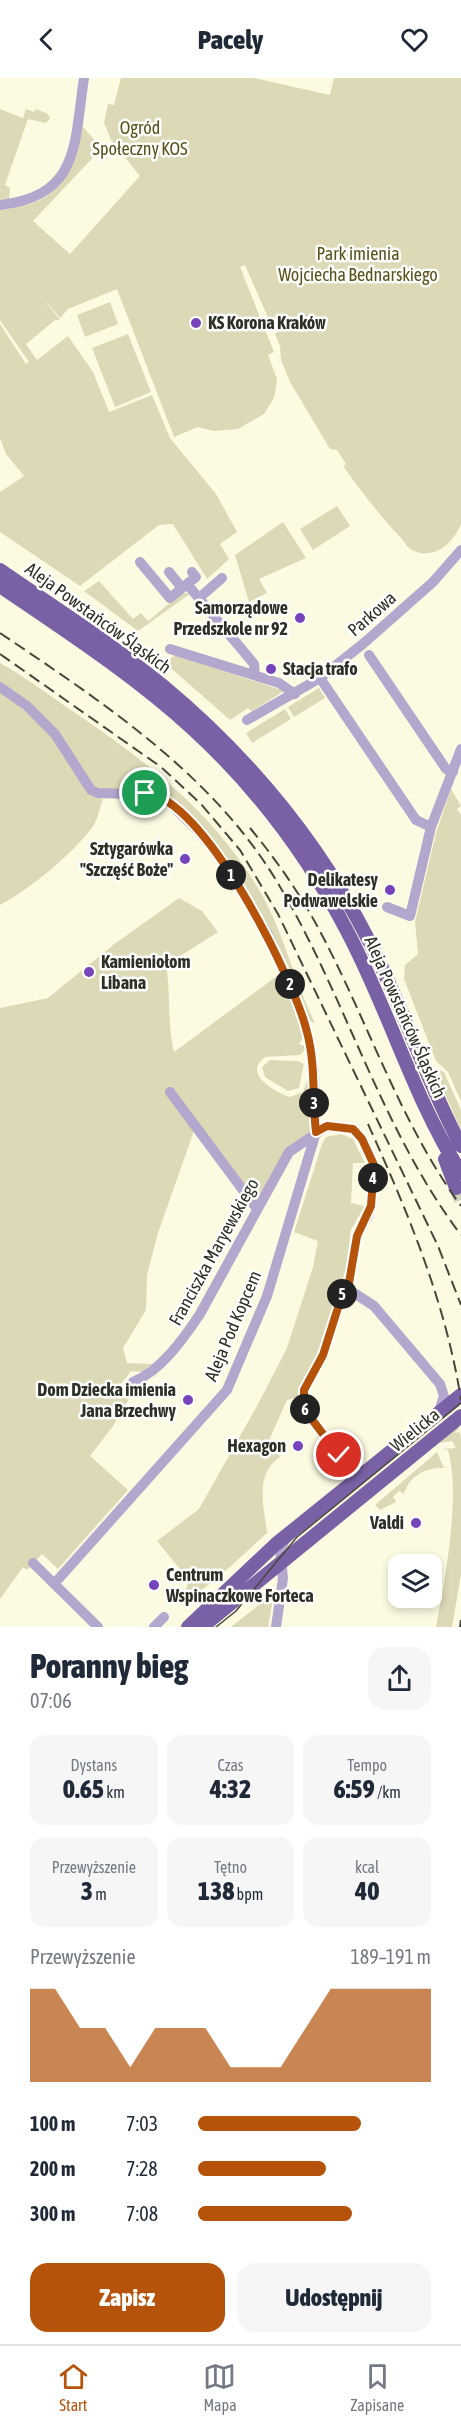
<!DOCTYPE html>
<html lang="pl">
<meta charset="utf-8">
<style>
:root{--surface:#fff;--page:#f6f6f7;--text:#1f2937;--muted:#747a83;--line:#e0e1e3;--accent:#b45309}
body{margin:0;font-family:"Asap Condensed",sans-serif;background:var(--page);color:var(--text);height:100vh;display:flex;flex-direction:column;font-size:22px;white-space:nowrap}
*{box-sizing:border-box;margin:0}
p{font-size:20px;color:var(--muted)}
.icon{flex:none;width:33px;height:33px;fill:none;stroke:currentColor;stroke-width:2;stroke-linecap:round;stroke-linejoin:round}
.map{position:relative;height:1549px;overflow:hidden}
.sheet{display:flex;flex-direction:column;background:var(--surface);flex:1}
.sheet>*{flex:none}
.tools{position:absolute;left:388px;top:1476px;display:grid;gap:12px}
.tools a{display:grid;place-items:center;width:54px;height:54px;border-radius:12px;background:var(--surface);box-shadow:0 3px 9px #0003;font-size:30px}
.pin{position:absolute;display:grid;place-items:center;width:51px;height:51px;color:#fff;margin:-26px;border:3px solid #fff;border-radius:50%;box-shadow:0 2px 6px #0007}
.km{position:absolute;width:30px;height:30px;margin:-15px;border-radius:50%;background:#222;color:#fff;font-size:16px;line-height:30px;text-align:center}
.round{display:grid;place-items:center;flex:none;width:63px;height:63px;border-radius:18px;background:var(--page)}
.headline{display:flex;align-items:center;justify-content:space-between;height:102px;padding:0 30px}
h1{font-size:33px;font-weight:800;line-height:45px}
.metrics{display:grid;grid-template-columns:repeat(3,1fr);gap:9px;height:102px;padding:6px 30px}
.metrics div{display:grid;align-content:center;border-radius:15px;background:var(--page);text-align:center}
.metrics b{font-size:26px;font-weight:800}
.metrics small{font-size:16px;font-weight:400}
.metrics p{font-size:16px}
.chart{height:168px;padding:12px 30px}
.chart p{display:flex;justify-content:space-between}
.chart svg{width:100%;height:108px;margin-top:6px;fill:var(--accent);opacity:.7}
.cta{display:flex;gap:12px;margin-top:auto;padding:12px 30px}
.cta a{flex:1;height:69px;border-radius:18px;background:var(--accent);color:#fff;font-size:24px;font-weight:800;line-height:69px;text-align:center}
.cta a+a{background:var(--page);color:var(--text)}
ul{padding:0 30px;list-style:none;font-size:20px}
li{display:grid;grid-template-columns:96px 72px 1fr;align-items:center;height:45px}
li i{height:15px;border-radius:8px;background:var(--accent)}
header{display:flex;justify-content:space-between;align-items:center;height:78px;padding:0 30px;background:var(--surface);font-size:27px;font-weight:800}
.menu{display:flex;justify-content:space-around;align-items:center;height:84px;border-top:2px solid var(--line);background:var(--surface);font-size:16px;color:var(--muted)}
.menu a{display:grid;justify-items:center;gap:3px}
.menu .active{color:var(--accent)}
.map>svg:first-child{display:block}
.green{fill:#dcd9b6}
.lines{fill:none;stroke-linecap:round;stroke-linejoin:round}
.major-tunnel{stroke:#d3d2bc;stroke-width:14;stroke-dasharray:14 7;stroke-linecap:butt}
.minor{stroke:#b3a7ce;stroke-width:10}
.major{stroke:#7a61a6;stroke-width:14}
.tram{stroke:#48473d;stroke-width:1.5}
.rail{stroke:#48473d;stroke-width:2;stroke-dasharray:12 6;stroke-linecap:butt}
.route-casing{stroke:#fff;stroke-width:12}
.route{stroke:#b45309;stroke-width:8}
.poi-dot{fill:#7643ba;stroke:#fff;stroke-width:2}
.labels{text-anchor:middle;stroke-width:5;stroke-linejoin:round;paint-order:stroke}
.park-label{font-size:18px;fill:#585219;stroke:#fff}
.poi-label{font-size:18px;font-weight:bold;fill:#2f2f26;stroke:#fff;text-anchor:end}
.street-label{font-size:18px;fill:#2f2f26;stroke:#fff}
</style>
<header><svg class="icon" aria-label="back" viewBox="0 0 24 24"><path d="M15 5l-7 7 7 7"/></svg>Pacely<svg class="icon" aria-label="heart" viewBox="0 0 24 24"><path d="M12 20l-8-8c-3-5 5-10 8-4 3-6 11-1 8 4z"/></svg></header>
<div class="map">
<svg width="461" height="1549" viewBox="0 0 461 1549">
<rect width="100%" height="100%" fill="#fcfbe2"/>
<!-- green -->
<path class="green" d="M121 0H254L330 17 334 0H461V446C453 466 432 484 410 471 406 468 405 464 401 460 380 438 361 413 343 388L346 386 337 372 330 371 290 304 281 282 280 268 275 256 279 252 273 251 245 187 240 189 274 274 268 277 277 301 276 309 274 320 264 336 238 351 214 353 198 349 174 359 117 211 68 231 60 240 42 219 60 242H55L26 266 37 282 68 258 93 294 109 334 152 317 170 360 216 416 237 454 220 466 229 481 207 501 173 446 159 447 80 508 0 454V414L24 398 6 376 0 360V246L26 286 29 284 0 242V132C58 126 72 101 81 47L102 70 33 143 70 176 140 98 111 62 104 45 108 26 114 27Z
M0 31 23 40 26 31 34 34 36 31 48 36 50 40 46 45 28 41 5 107 10 110 9 121 0 122Z
M110 224 118 246 85 259 77 237Z
M128 256 151 314 115 329 92 270Z
M337 428 350 448 313 472 300 451Z
M283 444 306 480 259 501 267 515 249 524 235 477Z
M99 503 133 541 141 535 148 543 182 515H191L138 553 84 513Z
M176 577 284 613 252 633 248 630 230 642 164 584Z
M0 585C24 598 46 615 68 630 144 681 214 734 261 815 284 856 294 902 315 945L308 942 262 838 162 714 96 711 70 671 0 605Z
M319 610 325 620 294 639 288 629Z
M0 612 46 651 98 719 103 721C100 729 98 741 93 748 72 777 31 810 0 827Z
M285 631 291 641 252 665 246 655Z
M451 711 461 728 457 731 461 737V1023L448 994 436 983 404 901 405 887 418 876 415 844 436 755Z
M179 820 202 833 218 854 166 887C171 916 167 945 174 974L281 895 304 958 299 966 305 968 306 971 300 977 265 979C242 996 275 1014 290 1019L303 1014 309 997 311 1003V1052L256 1124 196 1047 158 1155 147 1197 146 1232 123 1270 127 1285 152 1286 142 1294 131 1293 120 1307 129 1321 113 1348 90 1378 128 1412 58 1491 42 1476 27 1492 23 1489 0 1521V930L48 920 113 867Z
M270 982 298 983 304 986 299 1010 288 1013 265 999 262 989Z
M437 991 444 994 461 1032V1052L441 1007V996Z
M341 1056 353 1061 365 1085H353L351 1125 364 1128 363 1131 351 1152 346 1191 321 1275 298 1319 287 1322 270 1360 280 1379C254 1396 264 1428 267 1455L221 1497 181 1528 189 1502 157 1463 199 1431 257 1328 287 1270 313 1189 318 1163 294 1154 322 1066 326 1059Z
M458 1346 459 1351 454 1355 460 1354 461 1360V1496L452 1549H436C445 1501 461 1418 448 1372L443 1371 456 1370 452 1363 438 1365Z
M437 1374 444 1390C426 1389 409 1398 404 1416L399 1413 393 1419 396 1424 380 1432 375 1427Z
M274 1515 268 1549H231Z"/>
<g class="lines">
<!-- major-tunnel -->
<path class="major-tunnel" d="M456 1110 461 1122"/>
<!-- minor -->
<path class="minor" d="M0 127C80 118 74 66 84 0
M140 484 170 520 187 506 254 586 255 597
M169 494 182 510
M187 506 196 499 192 494
M199 520 222 500
M170 571 279 605 295 616
M369 577 446 691 453 694
M320 600 416 742 431 749
M0 609 27 628 55 656 91 712 98 715 161 717 198 753 221 782 268 857 307 951 314 993 316 1054 267 1218 227 1312 54 1506
M247 642 320 600 364 565 433 504 461 472
M387 829 410 838 431 749 461 671
M170 1014 257 1131
M348 1211 374 1228 440 1306 444 1318 438 1336
M133 1304C161 1293 184 1260 200 1236L289 1074 326 1049 350 1050 362 1061 373 1084 372 1122 368 1138 357 1158 348 1211 342 1217 323 1277 304 1312V1331L356 1400
M33 1485 98 1549
M154 1549 164 1539
M276 1549 283 1500 280 1472 287 1459"/>
<!-- major -->
<path class="major" d="M0 492C55 530 112 566 163 608 247 678 318 763 368 861 403 928 425 1001 461 1068
M0 508C66 553 134 597 193 651 255 708 308 778 347 853 389 932 413 1019 461 1095
M445 1081 456 1110
M188 1549 276 1466 461 1317
M202 1549 461 1338"/>
<!-- tram -->
<path class="tram" d="M216 1549 236 1533 297 1459 461 1325"/>
<!-- rail -->
<path class="rail" d="M0 555C102 624 211 695 276 802 345 916 380 1050 461 1157
M0 576 161 689 201 726 240 772 278 836 438 1168 461 1227
M250 750C274 779 296 810 315 844 366 937 398 1042 461 1128
M368 1046C408 1135 446 1225 461 1322
M460 1549 461 1542"/>
</g>
<g class="lines">
<defs>
<path id="route" d="M145 715C203 718 294 900 307 954 316 988 312 1020 316 1054L327 1048 353 1051 362 1061 374 1087 371 1128 357 1158 348 1211 342 1217 323 1277 304 1312V1331L339 1377"/>
</defs>
<!-- route casing -->
<use href="#route" class="route-casing"/>
<!-- route -->
<use href="#route" class="route"/>
</g>
<!-- markers -->
<g class="poi-dot">
<circle cx="196" cy="245" r="6"/>
<circle cx="300" cy="540" r="6"/>
<circle cx="271" cy="591" r="6"/>
<circle cx="185" cy="781" r="6"/>
<circle cx="390" cy="812" r="6"/>
<circle cx="89" cy="894" r="6"/>
<circle cx="188" cy="1322" r="6"/>
<circle cx="298" cy="1368" r="6"/>
<circle cx="416" cy="1445" r="6"/>
<circle cx="154" cy="1507" r="6"/>
</g>
<g class="labels">
<!-- park labels -->
<g class="park-label">
<text x="140" y="56">Ogród<tspan x="140" dy="21">Społeczny KOS</tspan></text>
<text x="358" y="182">Park imienia<tspan x="358" dy="21">Wojciecha Bednarskiego</tspan></text>
</g>
<!-- poi labels -->
<g class="poi-label">
<text x="208" y="251" text-anchor="start">KS Korona Kraków</text>
<text x="288" y="536">Samorządowe<tspan x="288" dy="21">Przedszkole nr 92</tspan></text>
<text x="283" y="597" text-anchor="start">Stacja trafo</text>
<text x="173" y="777">Sztygarówka<tspan x="173" dy="21">"Szczęść Boże"</tspan></text>
<text x="378" y="808">Delikatesy<tspan x="378" dy="21">Podwawelskie</tspan></text>
<text x="101" y="890" text-anchor="start">Kamieniołom<tspan x="101" dy="21">Libana</tspan></text>
<text x="176" y="1318">Dom Dziecka imienia<tspan x="176" dy="21">Jana Brzechwy</tspan></text>
<text x="286" y="1374">Hexagon</text>
<text x="404" y="1451">Valdi</text>
<text x="166" y="1503" text-anchor="start">Centrum<tspan x="166" dy="21">Wspinaczkowe Forteca</tspan></text>
</g>
<!-- street labels -->
<g class="street-label">
<text transform="translate(372 536) rotate(-41)" y="6">Parkowa</text>
<text transform="translate(98 540) rotate(36)" y="6">Aleja Powstańców Śląskich</text>
<text transform="translate(405 939) rotate(66)" y="6">Aleja Powstańców Śląskich</text>
<text transform="translate(214 1174) rotate(-61)" y="6">Franciszka Maryewskiego</text>
<text transform="translate(233 1248) rotate(-67)" y="6">Aleja Pod Kopcem</text>
<text transform="translate(415 1352) rotate(-39)" y="6">Wielicka</text>
</g>
</g>
</svg>
<div class="tools">
<a><svg class="icon" aria-label="layers" viewBox="0 0 24 24"><path d="M12 4l9 5-9 5-9-5zM3 14l9 5 9-5"/></svg></a>
</div>
<div class="pin" style="left:145px;top:715px;background:#1e9e55"><svg class="icon" aria-label="arrive" viewBox="0 0 24 24"><path d="M6 21V4h12l-3 4 3 4H6"/></svg></div>
<div class="pin" style="left:339px;top:1377px;background:#d93025"><svg class="icon" aria-label="check" viewBox="0 0 24 24"><path d="M5 12l5 5 9-10"/></svg></div>
<b class="km" style="left:231px;top:797px">1</b>
<b class="km" style="left:290px;top:906px">2</b>
<b class="km" style="left:314px;top:1025px">3</b>
<b class="km" style="left:373px;top:1100px">4</b>
<b class="km" style="left:342px;top:1216px">5</b>
<b class="km" style="left:305px;top:1331px">6</b>
</div>
<section class="sheet">
<div class="headline"><div><h1>Poranny bieg</h1><p>07:06</p></div><a class="round"><svg class="icon" aria-label="share" viewBox="0 0 24 24"><path d="M12 15V3M7 8l5-5 5 5M5 13v7h14v-7"/></svg></a></div>
<div class="metrics">
<div><p>Dystans</p><b>0.65<small> km</small></b></div>
<div><p>Czas</p><b>4:32</b></div>
<div><p>Tempo</p><b>6:59<small> /km</small></b></div>
</div>
<div class="metrics">
<div><p>Przewyższenie</p><b>3<small> m</small></b></div>
<div><p>Tętno</p><b>138<small> bpm</small></b></div>
<div><p>kcal</p><b>40</b></div>
</div>
<div class="chart"><p><span>Przewyższenie</span>189–191 m</p>
<svg viewBox="0 0 160 44" preserveAspectRatio="none"><path d="M0 44V6L10 6L20 22L30 22L40 38L50 22L60 22L70 22L80 38L90 38L100 38L110 22L120 6L130 6L140 6L150 6L160 6V44z"/></svg>
</div>
<ul>
<li><b>100 m</b>7:03<i style="width:70%"></i></li>
<li><b>200 m</b>7:28<i style="width:55%"></i></li>
<li><b>300 m</b>7:08<i style="width:66%"></i></li>
</ul>
<div class="cta"><a>Zapisz</a><a>Udostępnij</a></div>
</section>
<nav class="menu">
<a class="active"><svg class="icon" aria-label="home" viewBox="0 0 24 24"><path d="M3 11l9-7 9 7M6 9v11h12V9"/></svg>Start</a>
<a><svg class="icon" aria-label="map" viewBox="0 0 24 24"><path d="M3 6l6-2 6 2 6-2v14l-6 2-6-2-6 2zM9 4v14M15 6v14"/></svg>Mapa</a>
<a><svg class="icon" aria-label="saved" viewBox="0 0 24 24"><path d="M7 4h10v16l-5-4-5 4z"/></svg>Zapisane</a>
</nav>
